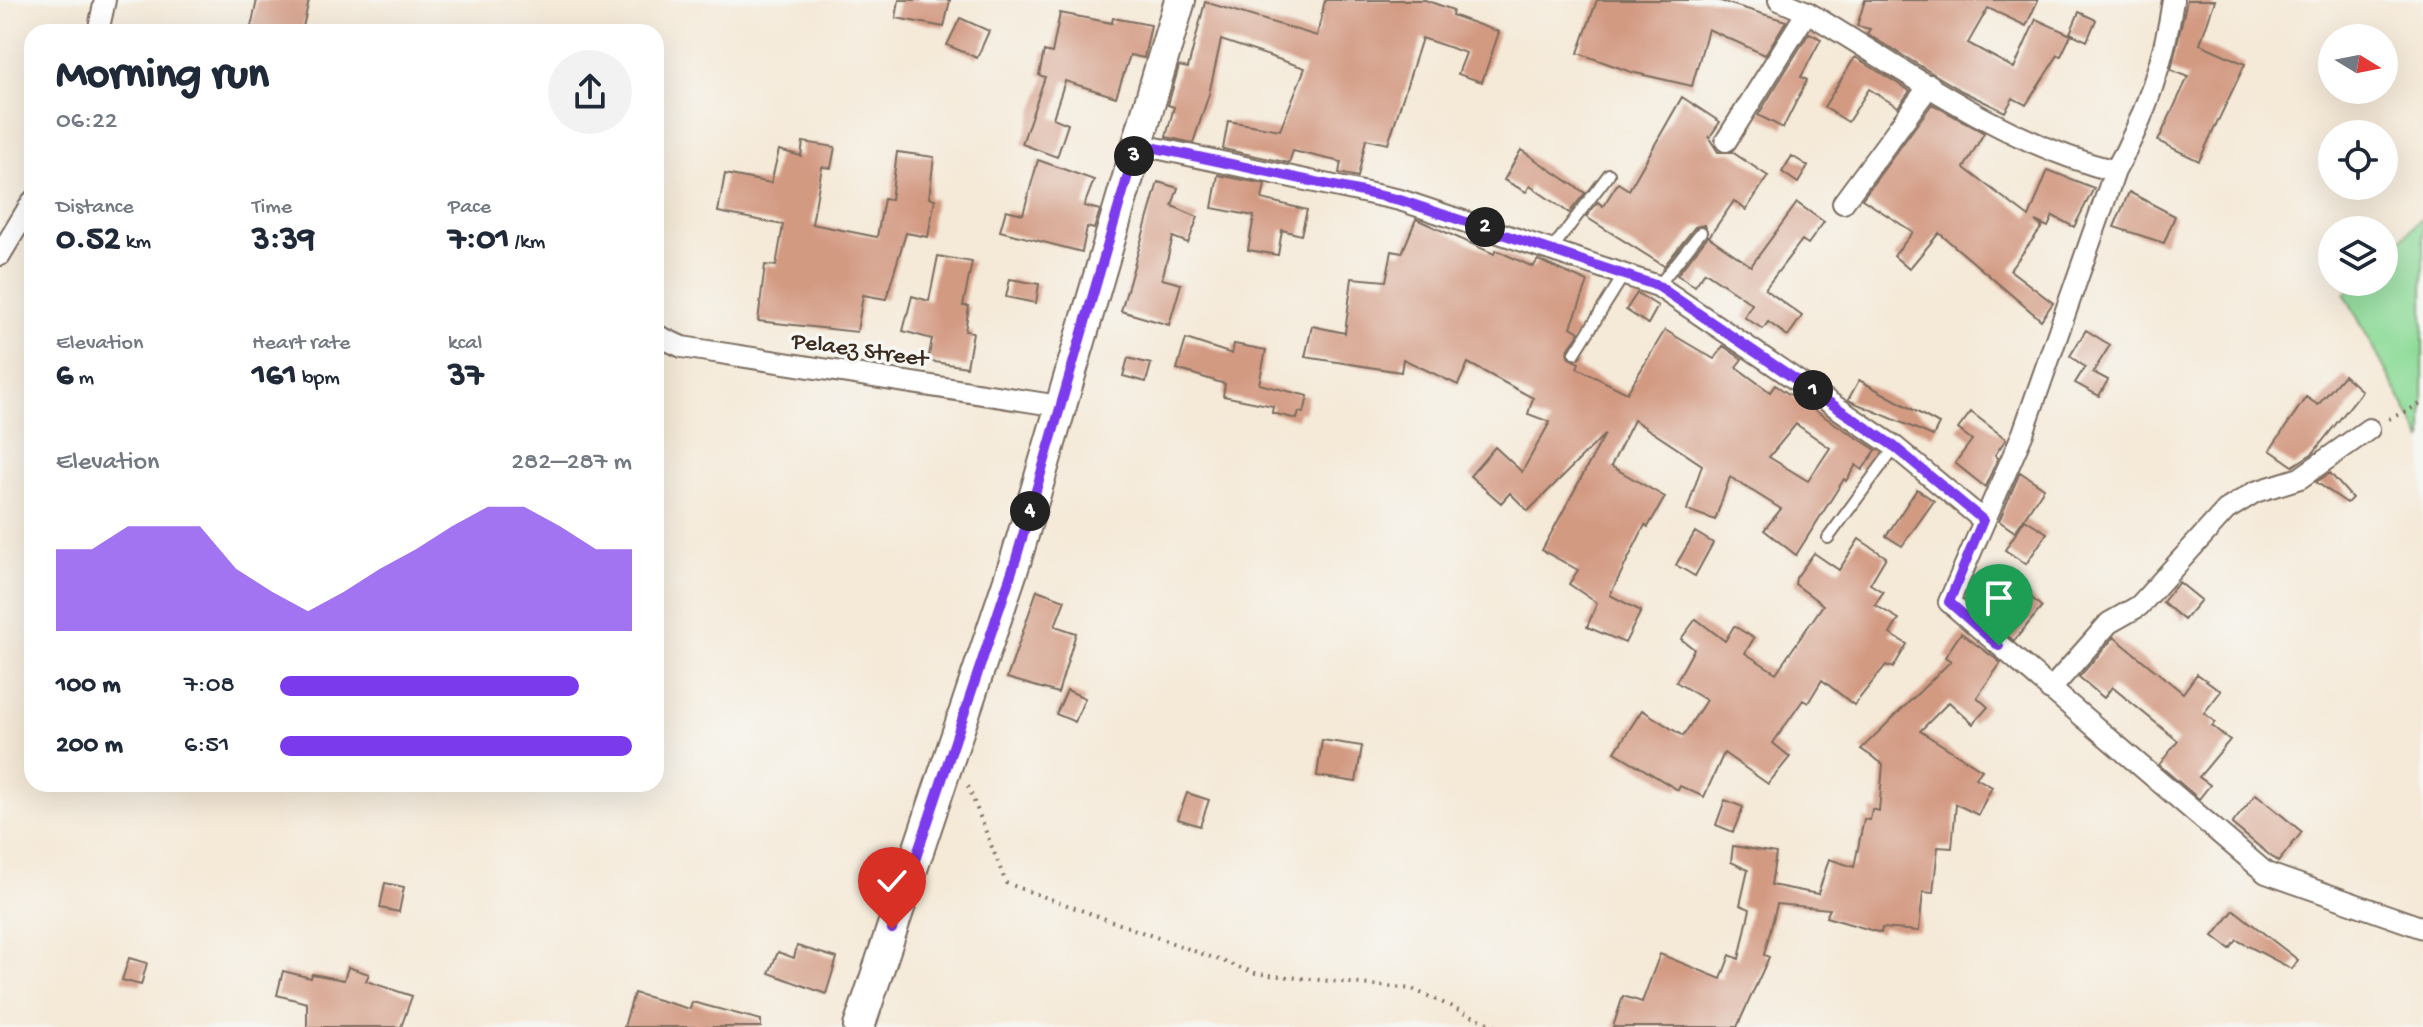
<!DOCTYPE html>
<meta charset="utf-8">
<style>
:root{--surface:#fff;--page:#f2f2f3;--text:#1f2937;--muted:#747a83;--accent:#7c3aed}
body{margin:0;font-family:"Gochi Hand",sans-serif;background:var(--page);color:var(--text);height:100vh;display:flex;flex-direction:column;font-size:30px;white-space:nowrap}
*{box-sizing:border-box;margin:0}
p{font-size:26px;color:var(--muted)}
.icon{flex:none;width:44px;height:44px;fill:none;stroke:currentColor;stroke-width:2;stroke-linecap:round;stroke-linejoin:round}
.map{position:relative;flex:1;overflow:hidden}
.side{position:absolute;left:24px;top:24px;width:640px;height:768px;display:flex;flex-direction:column;background:var(--surface);border-radius:24px;box-shadow:0 8px 32px #0002}
.side>*{flex:none}
.needle{width:52px;rotate:100deg}
.tools{position:absolute;left:2318px;top:24px;display:grid;gap:16px}
.tools a{display:grid;place-items:center;width:80px;height:80px;border-radius:50%;background:var(--surface);box-shadow:0 8px 32px #0002;font-size:40px}
.pin{position:absolute;display:grid;place-items:center;width:68px;height:68px;color:#fff;margin:-82px -34px;border-radius:50% 50% 50% 0;rotate:-45deg;box-shadow:0 0 8px #0007}
.pin .icon{rotate:45deg}
.km{position:absolute;width:40px;height:40px;margin:-20px;border-radius:50%;background:#222;color:#fff;font-size:22px;line-height:40px;text-align:center}
.round{display:grid;place-items:center;flex:none;width:84px;height:84px;border-radius:42px;background:var(--page)}
.summary{display:flex;align-items:center;justify-content:space-between;height:136px;padding:0 32px}
h1{font-size:44px;font-weight:700;line-height:60px}
.figures{display:grid;grid-template-columns:repeat(3,1fr);gap:12px;height:136px;padding:8px 32px}
.figures div{display:grid;align-content:center}
.figures b{font-size:34px;font-weight:700}
.figures small{font-size:22px;font-weight:400}
.figures p{font-size:22px}
.chart{height:224px;padding:16px 32px}
.chart p{display:flex;justify-content:space-between}
.chart svg{width:100%;height:144px;margin-top:8px;fill:var(--accent);opacity:.7}
ul{padding:0 32px;list-style:none;font-size:26px}
li{display:grid;grid-template-columns:128px 96px 1fr;align-items:center;height:60px}
li i{height:20px;border-radius:10px;background:var(--accent)}
.map>svg:first-child{display:block}
.green{fill:#8edb99;stroke:#64825c;stroke-width:2}
.building{fill:#d39a82;fill-rule:evenodd}
.lines{fill:none;stroke-linecap:round;stroke-linejoin:round}
.lane-casing{stroke:#7c6d5f;stroke-width:14}
.street-casing{stroke:#7c6d5f;stroke-width:24}
.secondary-casing{stroke:#7c6d5f;stroke-width:34}
.path{stroke:#7c6d5f;stroke-width:4;stroke-dasharray:2 6;stroke-linecap:butt}
.lane{stroke:#fff;stroke-width:10}
.street{stroke:#fff;stroke-width:20}
.secondary{stroke:#fff;stroke-width:30}
.route-casing{stroke:#fff;stroke-width:16}
.route{stroke:#7c3aed;stroke-width:10}
.labels{text-anchor:middle;stroke-width:7;stroke-linejoin:round;paint-order:stroke}
.street-label{font-size:24px;fill:#3b2a1e;stroke:#f6f6f2}
</style>
<div class="map">
<svg width="2423" height="1027" viewBox="0 0 2423 1027">
<rect width="100%" height="100%" fill="#f6f6f2"/>
<filter id="ink" filterUnits="userSpaceOnUse"><feTurbulence type="fractalNoise" baseFrequency=".0125" numOctaves="2"/><feDisplacementMap in="SourceGraphic" scale="16" xChannelSelector="R" yChannelSelector="G"/><feConvolveMatrix kernelMatrix="1 2 1 2 8 2 1 2 1" color-interpolation-filters="sRGB"/></filter>
<filter id="wash" filterUnits="userSpaceOnUse"><feTurbulence type="fractalNoise" baseFrequency=".006" numOctaves="4" result="noise"/><feDisplacementMap in="SourceGraphic" scale="32" xChannelSelector="R" yChannelSelector="G"/><feGaussianBlur stdDeviation="1.8" result="paint"/><feColorMatrix in="noise" values="0 0 0 0 0 0 0 0 0 0 0 0 0 0 0 0 0 1.4 0 .05"/><feComposite in="paint" operator="in"/></filter>
<g filter="url(#wash)">
<rect width="100%" height="100%" fill="#f5e9d7"/>
<!-- green -->
<path class="green" d="M2423 217V441L2345 294 2357 282H2384V256Z"/>
<g id="blocks">
<!-- building -->
<path class="building" d="M257 0H309L302 32H250Z
M899 0H950L944 27 896 18Z
M1325 0H1425L1453 10 1452 15 1499 32 1482 82 1458 74 1466 53 1422 38 1388 144 1366 139 1358 177 1339 173 1341 162 1293 151 1289 163 1223 149 1228 121 1280 130 1305 68 1221 40 1209 94 1193 143 1166 137 1174 107 1168 105 1179 66 1188 68 1205 2 1317 36Z
M1597 0H1717L1786 21 1765 55 1708 29 1692 86 1631 72 1578 53Z
M1865 0H2038L2026 26 1988 8 1968 43 2014 68 2036 19 2071 35 2061 56 2058 55 2026 105 2013 98 2005 112 1962 91 1867 34 1870 29 1857 26Z
M2187 0H2215L2200 44 2245 64 2199 161 2158 141 2188 77 2171 70Z
M2079 12 2096 20 2087 41 2070 33Z
M1060 13 1112 23 1113 18 1151 25 1144 58 1130 55 1116 97 1065 81 1053 118 1068 124 1057 157 1022 144 1045 77 1039 75 1044 51 1052 53Z
M960 18 989 31 977 58 947 45Z
M1809 33 1821 39 1801 77 1807 80 1783 128 1758 115Z
M1855 57 1910 91 1898 107 1869 89 1848 122 1824 107Z
M1682 97 1720 122 1709 138 1718 152H1732L1768 176 1746 210 1734 201 1709 237 1751 266 1797 203 1824 222 1808 244 1802 240 1765 289 1802 316 1788 336 1768 322 1763 329 1744 317 1752 304 1705 272 1695 286 1677 275 1708 236 1705 225 1695 227 1664 266 1586 217 1598 202 1603 206 1618 183 1629 190Z
M1932 104 1984 133 1964 168 2029 217 2048 170 2094 188 2074 227 2053 216 2048 227 2035 221 2042 227 2010 270 2053 303 2041 320 1939 233 1909 269 1894 256 1913 232 1862 199Z
M803 142 835 147 831 168 822 167 812 224 877 237 884 199 891 200 897 152 934 157 929 198 935 199 928 237 906 233 886 299 863 295 857 332 758 321 765 265 776 266 783 225 718 212 725 174 771 183 779 150 801 156Z
M1521 150 1585 193 1569 213 1530 186 1526 192 1504 180Z
M1792 156 1808 166 1798 183 1782 172Z
M1038 160 1094 180 1084 206 1100 210 1094 229 1087 227 1082 252 1000 231 1006 210 1023 214Z
M1218 175 1265 184 1262 199 1307 210 1301 235 1282 230 1278 255 1248 250 1254 216 1212 208Z
M1158 182 1178 188 1172 206 1198 217 1188 243 1173 237 1162 279 1181 284 1169 325 1121 311Z
M2129 192 2175 216 2164 243 2114 227Z
M1416 219 1494 254 1496 250 1533 267 1538 260 1588 282 1571 327 1579 332 1567 352 1569 358 1579 363 1577 368 1627 393 1665 330 1714 359 1723 346 1742 359 1736 367 1770 392 1775 385 1876 450 1862 470 1856 465 1846 481 1844 479 1796 555 1764 530 1781 509 1730 477 1715 520 1687 510 1702 465 1634 420 1611 466 1665 497 1648 527 1645 525 1610 595 1641 611 1625 643 1587 627 1597 603 1569 584 1578 570 1542 550 1605 434 1528 511 1510 493 1501 503 1470 476 1495 447 1522 472 1550 422 1528 414 1533 398 1468 363 1458 385 1403 359 1401 372 1305 357 1312 326 1345 333 1352 278 1386 281 1392 251 1402 253ZM1796 424 1830 448 1808 481 1769 457Z
M938 256 972 262 963 306H969L965 331 973 332 967 367 928 361 932 339 903 331 912 296 929 301Z
M1010 279 1039 284 1036 303 1006 297Z
M1637 293 1658 306 1648 324 1626 310Z
M2086 330 2110 345 2093 372 2108 380 2099 396 2075 383 2085 367 2070 356Z
M1186 339 1232 354 1234 344 1266 350 1259 384 1308 396 1304 413 1299 412 1297 419 1272 413 1273 406 1223 396 1225 384 1177 369Z
M1128 358 1151 364 1146 382 1123 376Z
M2344 375 2362 391 2313 453 2293 466 2270 450 2306 397 2318 405Z
M1859 380 1939 424 1933 436 1848 400Z
M1971 412 2006 439 1995 455 1998 458 1985 487 1955 463 1972 440 1958 429Z
M2020 472 2044 488 2015 532 1999 521Z
M2330 473 2352 498 2347 503 2316 482Z
M1917 489 1934 501 1902 546 1886 536Z
M2025 519 2047 533 2026 564 2005 550Z
M1695 532 1713 543 1695 576 1676 565Z
M1859 539 1886 557 1870 584 1883 592 1875 605 1899 619 1890 634 1907 644 1893 668 1886 665 1854 705 1822 680 1808 703 1803 700 1773 743 1790 757 1768 784 1724 753 1704 797 1680 786 1678 790 1615 752 1642 710 1683 736 1706 700 1676 682 1694 649 1681 639 1696 619 1725 641 1734 626 1754 638 1745 653 1776 673 1823 605 1795 584 1796 578 1814 553 1839 570Z
M2179 582 2201 600 2184 620 2163 602Z
M2017 585 2042 607 2014 641 1989 619Z
M1037 590 1065 600 1055 626 1076 633 1058 693 1007 678Z
M1961 633 2001 663 1977 697 1988 707 1973 724 1949 702 1920 731 1982 770 1976 778 1992 787 1978 815 1956 804 1952 848 1938 847 1933 893 1923 892 1919 931 1882 928 1881 933 1826 917 1830 909 1777 904 1764 955 1769 957 1737 1027H1613L1623 996 1642 1002 1660 954 1721 979 1730 955 1739 959 1750 909 1740 905 1748 870 1731 862 1733 846 1776 853 1771 885 1818 894 1829 859 1854 867 1864 819 1870 820 1872 809 1879 811 1883 764 1861 749 1951 661 1945 657Z
M2114 637 2183 693 2197 674 2221 691 2204 713 2215 722 2212 726 2230 740 2199 777 2210 785 2199 799 2159 765 2178 741 2112 687 2104 698 2079 677Z
M1067 690 1085 698 1075 722 1056 714Z
M1322 740 1362 746 1356 782 1317 776Z
M1187 793 1209 800 1200 826 1178 819Z
M2256 794 2302 832 2278 862 2232 824Z
M1725 800 1743 807 1733 832 1716 825Z
M385 883 404 887 399 912 380 908Z
M2234 910 2298 960 2292 969 2237 940 2230 949 2213 936Z
M797 946 837 958 826 994 769 973 778 952 794 958Z
M129 958 147 963 141 985 122 980Z
M348 967 369 974 366 981 412 996 401 1027H307V1003L277 995 283 971 311 978 312 974 344 980Z
M634 993 690 1009 692 1002 761 1020V1027H624Z"/>
</g>
</g>
<g filter="url(#ink)">
<use href="#blocks" fill-opacity="0" stroke="#7c6d5f" stroke-width="2"/>
<g class="lines">
<defs>
<path id="lane" d="M1552 249 1609 174
M1658 286 1701 232
M1575 353 1625 273
M1828 538 1895 447"/>
<path id="street" d="M1779 0 1807 12C1905 70 2003 143 2115 171
M2173 0C2165 58 2144 120 2115 171L2023 433 1949 602 2266 873 2423 928
M98 32 105 0
M1726 141 1807 12
M1137 144 1400 200 1658 286 1895 447 1983 520
M1843 203 1930 85
M0 255 32 202
M656 335 682 347 1059 406
M2050 690 2109 623 2139 606 2226 510 2255 492 2300 478 2369 429"/>
<path id="secondary" d="M859 1027 1016 559 1180 0"/>
</defs>
<!-- lane casing -->
<use href="#lane" class="lane-casing"/>
<!-- street casing -->
<use href="#street" class="street-casing"/>
<!-- secondary casing -->
<use href="#secondary" class="secondary-casing"/>
<!-- path -->
<path class="path" d="M2389 419 2423 403
M968 786 1006 883 1258 974 1412 989 1497 1027"/>
<!-- lane -->
<use href="#lane" class="lane"/>
<!-- street -->
<use href="#street" class="street"/>
<!-- secondary -->
<use href="#secondary" class="secondary"/>
</g>
</g>
<g class="lines" filter="url(#ink)">
<defs>
<path id="route" d="M892 929 1016 559 1137 144 1400 200 1658 286 1895 447 1983 520 1949 602 1999 646"/>
</defs>
<!-- route casing -->
<use href="#route" class="route-casing"/>
<!-- route -->
<use href="#route" class="route"/>
</g>
<g class="labels">
<!-- street labels -->
<g class="street-label">
<text transform="translate(860 348) rotate(8)" y="8">Pelaez Street</text>
</g>
</g>
</svg>
<div class="tools">
<a><svg class="needle" viewBox="-14 -14 28 28"><path d="M0-13l5 13h-10z" fill="#e53935"/><path d="M0 13l5-13h-10z" fill="#747a83"/></svg></a>
<a><svg class="icon" aria-label="locate" viewBox="0 0 24 24"><circle cx="12" cy="12" r="6"/><path d="M12 2v4M12 18v4M2 12h4M18 12h4"/></svg></a>
<a><svg class="icon" aria-label="layers" viewBox="0 0 24 24"><path d="M12 4l9 5-9 5-9-5zM3 14l9 5 9-5"/></svg></a>
</div>
<div class="pin" style="left:1999px;top:646px;background:#1e9e55"><svg class="icon" aria-label="arrive" viewBox="0 0 24 24"><path d="M6 21V4h12l-3 4 3 4H6"/></svg></div>
<div class="pin" style="left:892px;top:929px;background:#d93025"><svg class="icon" aria-label="check" viewBox="0 0 24 24"><path d="M5 12l5 5 9-10"/></svg></div>
<b class="km" style="left:1813px;top:390px">1</b>
<b class="km" style="left:1485px;top:227px">2</b>
<b class="km" style="left:1134px;top:156px">3</b>
<b class="km" style="left:1030px;top:511px">4</b>
<section class="side">
<div class="summary"><div><h1>Morning run</h1><p>06:22</p></div><a class="round"><svg class="icon" aria-label="share" viewBox="0 0 24 24"><path d="M12 15V3M7 8l5-5 5 5M5 13v7h14v-7"/></svg></a></div>
<div class="figures">
<div><p>Distance</p><b>0.52<small> km</small></b></div>
<div><p>Time</p><b>3:39</b></div>
<div><p>Pace</p><b>7:01<small> /km</small></b></div>
</div>
<div class="figures">
<div><p>Elevation</p><b>6<small> m</small></b></div>
<div><p>Heart rate</p><b>161<small> bpm</small></b></div>
<div><p>kcal</p><b>37</b></div>
</div>
<div class="chart"><p><span>Elevation</span>282–287 m</p>
<svg viewBox="0 0 160 44" preserveAspectRatio="none"><path d="M0 44V19L10 19L20 12L30 12L40 12L50 25L60 32L70 38L80 32L90 25L100 19L110 12L120 6L130 6L140 12L150 19L160 19V44z"/></svg>
</div>
<ul>
<li><b>100 m</b>7:08<i style="width:85%"></i></li>
<li><b>200 m</b>6:51<i style="width:100%"></i></li>
</ul>
</section>
</div>
